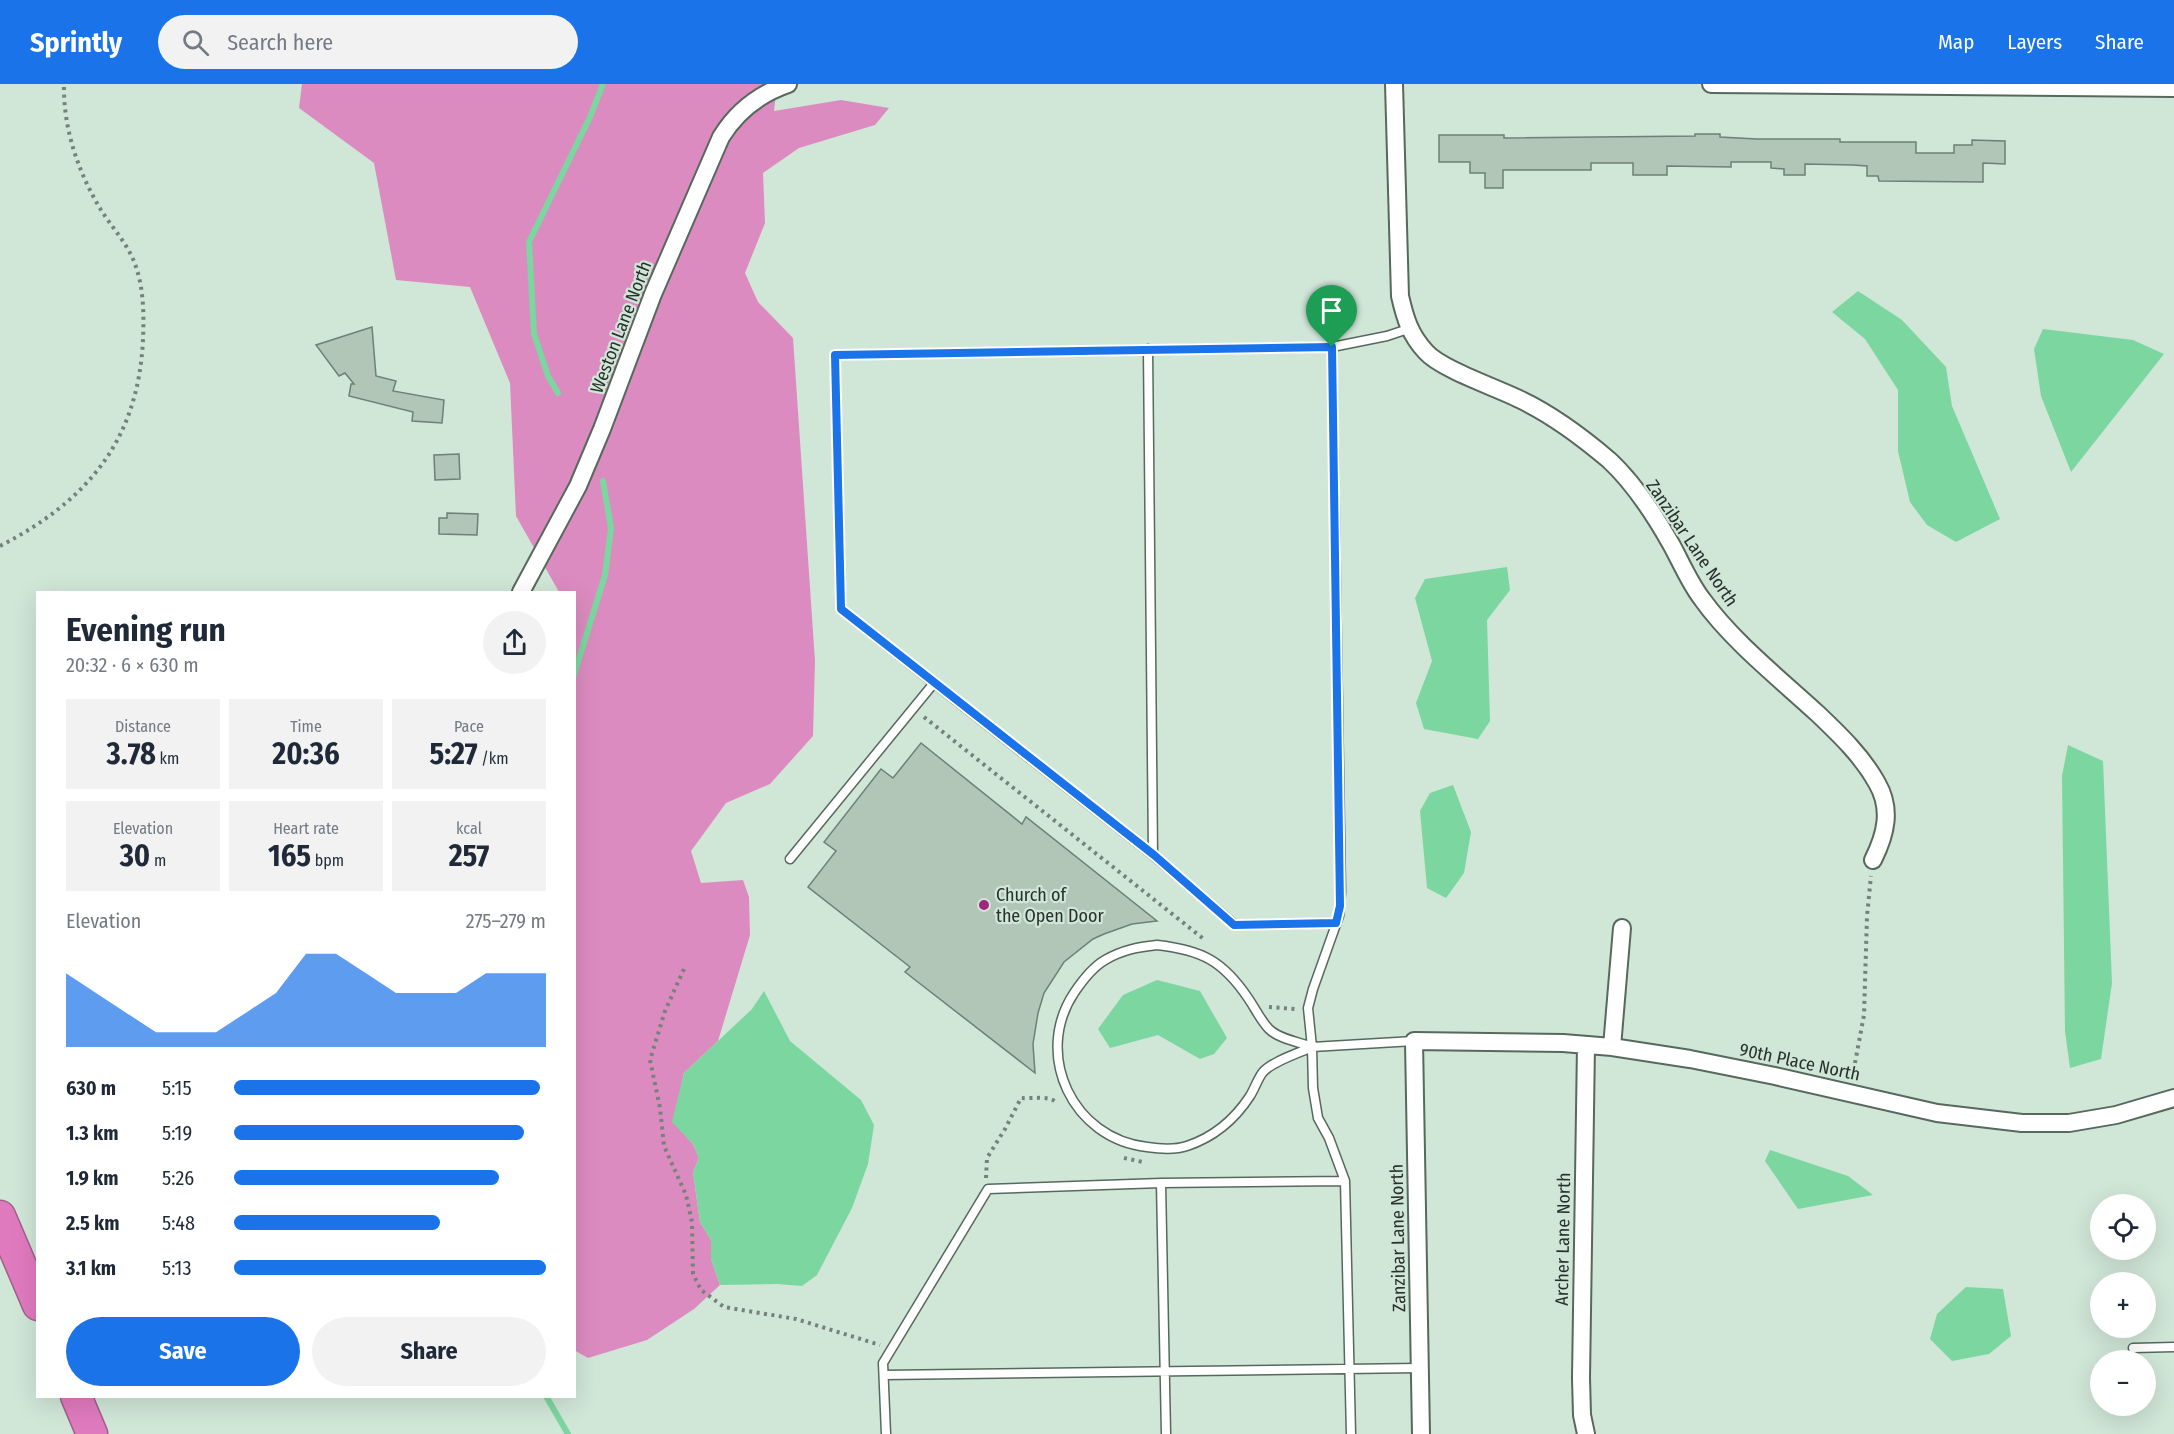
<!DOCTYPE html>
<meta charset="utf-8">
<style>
:root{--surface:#fff;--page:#f2f2f3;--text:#1f2937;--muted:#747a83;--accent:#1a73e8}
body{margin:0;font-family:"Fira Sans Condensed",sans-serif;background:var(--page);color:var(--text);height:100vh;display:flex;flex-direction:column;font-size:22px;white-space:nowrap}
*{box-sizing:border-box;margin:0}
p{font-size:20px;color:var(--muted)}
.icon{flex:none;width:33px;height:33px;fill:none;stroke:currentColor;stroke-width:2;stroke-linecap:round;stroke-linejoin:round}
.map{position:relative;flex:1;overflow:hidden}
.details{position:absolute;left:36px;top:507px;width:540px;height:807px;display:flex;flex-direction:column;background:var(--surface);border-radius:0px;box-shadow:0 6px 24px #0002}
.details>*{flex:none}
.buttons{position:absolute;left:2090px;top:1110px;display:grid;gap:12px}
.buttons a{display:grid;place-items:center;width:66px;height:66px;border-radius:50%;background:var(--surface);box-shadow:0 6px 24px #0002;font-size:30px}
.pin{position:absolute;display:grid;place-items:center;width:51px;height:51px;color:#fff;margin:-62px -26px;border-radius:50% 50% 50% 0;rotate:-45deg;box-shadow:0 0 6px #0007}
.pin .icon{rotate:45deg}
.round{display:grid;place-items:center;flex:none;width:63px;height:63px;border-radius:32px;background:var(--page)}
.overview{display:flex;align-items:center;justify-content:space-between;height:102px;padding:0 30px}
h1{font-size:33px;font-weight:700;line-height:45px}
.figures{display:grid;grid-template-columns:repeat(3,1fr);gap:9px;height:102px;padding:6px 30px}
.figures div{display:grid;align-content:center;border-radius:0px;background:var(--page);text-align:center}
.figures b{font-size:30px;font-weight:700}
.figures small{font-size:16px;font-weight:400}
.figures p{font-size:16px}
.chart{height:168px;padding:12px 30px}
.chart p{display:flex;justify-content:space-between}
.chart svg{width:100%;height:108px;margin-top:6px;fill:var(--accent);opacity:.7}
.button{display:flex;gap:12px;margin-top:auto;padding:12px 30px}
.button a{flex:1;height:69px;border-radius:36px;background:var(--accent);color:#fff;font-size:24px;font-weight:700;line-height:69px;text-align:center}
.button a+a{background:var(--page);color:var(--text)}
ul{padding:0 30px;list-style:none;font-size:20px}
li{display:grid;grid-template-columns:96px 72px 1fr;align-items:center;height:45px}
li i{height:15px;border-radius:8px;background:var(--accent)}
header{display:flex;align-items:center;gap:36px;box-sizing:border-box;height:84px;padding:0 30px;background:var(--accent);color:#fff}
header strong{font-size:28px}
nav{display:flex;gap:33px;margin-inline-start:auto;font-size:21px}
.search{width:420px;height:54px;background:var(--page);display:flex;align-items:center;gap:15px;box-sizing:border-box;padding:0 21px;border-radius:33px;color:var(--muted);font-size:22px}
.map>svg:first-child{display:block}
.forest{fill:#dc8bc0}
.water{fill:#7cd69f}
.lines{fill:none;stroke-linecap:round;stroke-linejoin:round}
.stream{stroke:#7cd69f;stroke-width:6}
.building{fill:#b1c6b7;stroke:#6d8174;stroke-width:1.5}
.lane-casing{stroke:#56695c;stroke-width:11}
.street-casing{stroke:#56695c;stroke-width:20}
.highway-casing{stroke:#a0608b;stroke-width:33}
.path{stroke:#748278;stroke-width:4;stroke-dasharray:3 4.5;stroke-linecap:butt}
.lane{stroke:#fff;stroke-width:8}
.street{stroke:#fff;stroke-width:16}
.highway{stroke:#e07abf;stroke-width:30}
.route-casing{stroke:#fff;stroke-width:12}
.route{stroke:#1a73e8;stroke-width:8}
.poi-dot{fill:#9f277f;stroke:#d0e6d7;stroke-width:2}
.labels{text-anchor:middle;stroke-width:4.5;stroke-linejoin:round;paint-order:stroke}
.street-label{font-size:18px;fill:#28302b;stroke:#d0e6d7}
.poi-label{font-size:18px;fill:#28302b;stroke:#d0e6d7;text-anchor:start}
</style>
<header>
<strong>Sprintly</strong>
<div class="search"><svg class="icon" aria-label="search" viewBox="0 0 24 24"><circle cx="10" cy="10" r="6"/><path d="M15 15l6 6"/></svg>Search here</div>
<nav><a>Map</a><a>Layers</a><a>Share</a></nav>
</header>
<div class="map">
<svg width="2174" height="1350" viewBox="0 0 2174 1350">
<rect width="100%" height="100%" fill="#d0e6d7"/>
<!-- forest -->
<path class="forest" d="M302 0H777L774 27 841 16 889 24 875 41 799 64 763 89 765 139 745 189 758 218 793 254 815 577 813 652 770 700 726 719 691 767 701 799 743 796 749 813 750 851 718 957 684 989 673 1038 693 1060 699 1074 693 1088 700 1138 711 1156V1175L720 1201 694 1225 647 1256 588 1274 574 1266V508H559L516 432 510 299 470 203 396 196 374 79 299 24Z"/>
<!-- water -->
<path class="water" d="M1858 207 1902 236 1946 283 1952 322 2000 435 1956 458 1927 441 1910 418 1898 367V306L1865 255 1832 228Z
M2043 245 2133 256 2164 270 2071 388 2041 312 2034 265Z
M1507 483 1510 506 1487 536 1490 637 1478 655 1424 645 1416 619 1432 577 1415 514 1425 495Z
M2068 661 2103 677 2112 899 2101 975 2070 984 2065 947 2062 692Z
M1453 701 1471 748 1464 789 1446 814 1427 804 1420 727 1430 709Z
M1157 896 1200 907 1227 954 1214 970 1200 975 1158 951 1110 964 1098 945 1123 911Z
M764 907 790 957 861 1016 874 1041 868 1080 852 1124 817 1191 802 1202 777 1200 720 1201 711 1175V1156L700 1138 693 1088 699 1074 693 1060 672 1038 684 989 752 925Z
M1770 1066 1848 1092 1873 1111 1798 1125 1765 1077Z
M1966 1203 2003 1205 2011 1252 1989 1270 1952 1277 1930 1255 1937 1230Z"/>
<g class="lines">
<!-- stream -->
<path class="stream" d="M558 309 548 292 534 250 529 158 590 33 603 0
M574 591 605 491 611 444 603 397
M546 1312 568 1350"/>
</g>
<!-- building -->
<path class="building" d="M1695 50H1720V53L1757 55H1840V58H1916V69H1954V61H1972V56L2005 57V80L1983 79V98L1879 97 1878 92H1867V82L1853 81 1805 80V91H1784V85L1771 84V78H1731V83L1667 82V91H1633V79H1591V86H1503V104H1485V89H1470V78H1439V51H1504V54L1695 52Z
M372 243 376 292 396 297 393 307 444 316 442 339 412 337 413 328 349 312 351 300H354L345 289 339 292 316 261Z
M459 370 460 395 435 396 434 371Z
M447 429 478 430 477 451 439 450V434H447Z
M921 659 1022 740 1026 733 1157 837 1132 840 1104 850 1093 855 1064 878 1044 909 1038 929 1033 960 1035 989 905 888 910 883 808 803 836 767 824 758 881 685 893 694Z"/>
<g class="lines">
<defs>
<path id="lane" d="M1148 265 1153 771
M934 599 1153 771 1235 841 1336 839
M790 775 934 599 841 525 835 271 1332 263
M1157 861C1202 866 1223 877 1248 914 1255 924 1261 937 1269 945 1279 955 1299 958 1312 963 1299 969 1273 977 1263 988 1258 994 1255 1004 1250 1012 1235 1035 1214 1053 1187 1062 1175 1066 1160 1065 1147 1063 1073 1055 1033 971 1074 909 1082 897 1093 883 1105 876 1122 866 1138 863 1157 861Z
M1312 963 1414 957
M1161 1099 1166 1350
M2133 1264 2174 1263
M884 1291 1419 1284
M886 1350 883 1279 988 1105 1161 1099 1345 1097
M1351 1350 1345 1097 1329 1054 1318 1034 1313 1004 1312 963 1308 924 1313 905 1339 832 1341 808 1332 263 1387 252 1408 245"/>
<path id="street" d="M1394 0 1400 212C1405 234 1410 251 1426 268 1441 285 1497 304 1519 315 1551 330 1582 353 1609 376 1634 399 1654 430 1671 460 1681 478 1689 498 1702 515 1732 557 1780 595 1818 630 1840 651 1862 672 1877 699 1892 725 1886 750 1873 776
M1711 0 2174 4
M521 508 578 402 602 345 653 210 721 53C737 27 759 10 788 0
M1612 963 1622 844
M1421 1350 1414 957 1563 959 1612 963 1690 975 1775 992 1937 1029 2022 1039H2069L2116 1031 2174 1014
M1586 1350 1582 1331 1581 1294 1586 961"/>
<path id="highway" d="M0 1132 38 1221
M76 1312 92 1350"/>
</defs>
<!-- lane casing -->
<use href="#lane" class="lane-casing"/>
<!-- street casing -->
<use href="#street" class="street-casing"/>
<!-- highway casing -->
<use href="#highway" class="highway-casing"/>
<!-- path -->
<path class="path" d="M0 462C87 417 138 357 143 256 144 229 144 201 133 175 125 157 111 142 101 126 78 88 63 44 64 0
M924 633 1205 856
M684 885 665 927 650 976 660 1024 664 1062 686 1111 692 1138 693 1190 701 1206 724 1223 796 1235 880 1261
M1269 923 1295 925
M1855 979 1864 931 1867 832 1871 792
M1124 1074 1143 1078
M986 1094 987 1074 1005 1045 1021 1014C1032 1015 1050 1011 1057 1019"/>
<!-- lane -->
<use href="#lane" class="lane"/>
<!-- street -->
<use href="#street" class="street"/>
<!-- highway -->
<use href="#highway" class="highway"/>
</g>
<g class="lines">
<defs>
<path id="route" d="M1332 263 1340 822 1336 839 1234 841 1154 771 841 525 835 271Z"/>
</defs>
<!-- route casing -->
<use href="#route" class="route-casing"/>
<!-- route -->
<use href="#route" class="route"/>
</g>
<!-- markers -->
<circle class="poi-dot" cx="984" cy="821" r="6"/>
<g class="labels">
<!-- street labels -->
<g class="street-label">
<text transform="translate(621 243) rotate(-69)" y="6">Weston Lane North</text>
<text transform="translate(1692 459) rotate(56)" y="6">Zanzibar Lane North</text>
<text transform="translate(1800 978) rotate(12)" y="6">90th Place North</text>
<text transform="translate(1398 1154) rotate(-91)" y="6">Zanzibar Lane North</text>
<text transform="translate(1563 1155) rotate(-89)" y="6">Archer Lane North</text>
</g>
<!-- poi labels -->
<g class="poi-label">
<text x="996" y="817">Church of<tspan x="996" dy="21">the Open Door</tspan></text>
</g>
</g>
</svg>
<div class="buttons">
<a><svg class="icon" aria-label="locate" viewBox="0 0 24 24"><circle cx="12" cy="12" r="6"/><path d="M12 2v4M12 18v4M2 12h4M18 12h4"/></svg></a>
<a>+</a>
<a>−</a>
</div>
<div class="pin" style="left:1332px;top:263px;background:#1e9e55"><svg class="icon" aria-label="arrive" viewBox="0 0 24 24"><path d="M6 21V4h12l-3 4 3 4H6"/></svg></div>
<section class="details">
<div class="overview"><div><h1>Evening run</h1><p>20:32 · 6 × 630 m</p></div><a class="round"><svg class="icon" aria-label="share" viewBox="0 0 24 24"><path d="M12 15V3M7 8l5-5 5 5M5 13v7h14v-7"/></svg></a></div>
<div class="figures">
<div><p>Distance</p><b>3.78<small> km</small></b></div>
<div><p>Time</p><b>20:36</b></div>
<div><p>Pace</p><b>5:27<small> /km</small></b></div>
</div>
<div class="figures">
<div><p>Elevation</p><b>30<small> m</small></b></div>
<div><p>Heart rate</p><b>165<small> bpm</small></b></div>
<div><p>kcal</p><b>257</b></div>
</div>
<div class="chart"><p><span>Elevation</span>275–279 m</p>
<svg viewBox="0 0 160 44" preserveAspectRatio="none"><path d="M0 44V14L10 22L20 30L30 38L40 38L50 38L60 30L70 22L80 6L90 6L100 14L110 22L120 22L130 22L140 14L150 14L160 14V44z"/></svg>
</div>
<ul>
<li><b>630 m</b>5:15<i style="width:98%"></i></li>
<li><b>1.3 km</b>5:19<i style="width:93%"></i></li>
<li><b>1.9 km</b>5:26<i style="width:85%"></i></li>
<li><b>2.5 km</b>5:48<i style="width:66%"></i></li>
<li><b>3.1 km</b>5:13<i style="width:100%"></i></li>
</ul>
<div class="button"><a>Save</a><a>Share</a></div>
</section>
</div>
